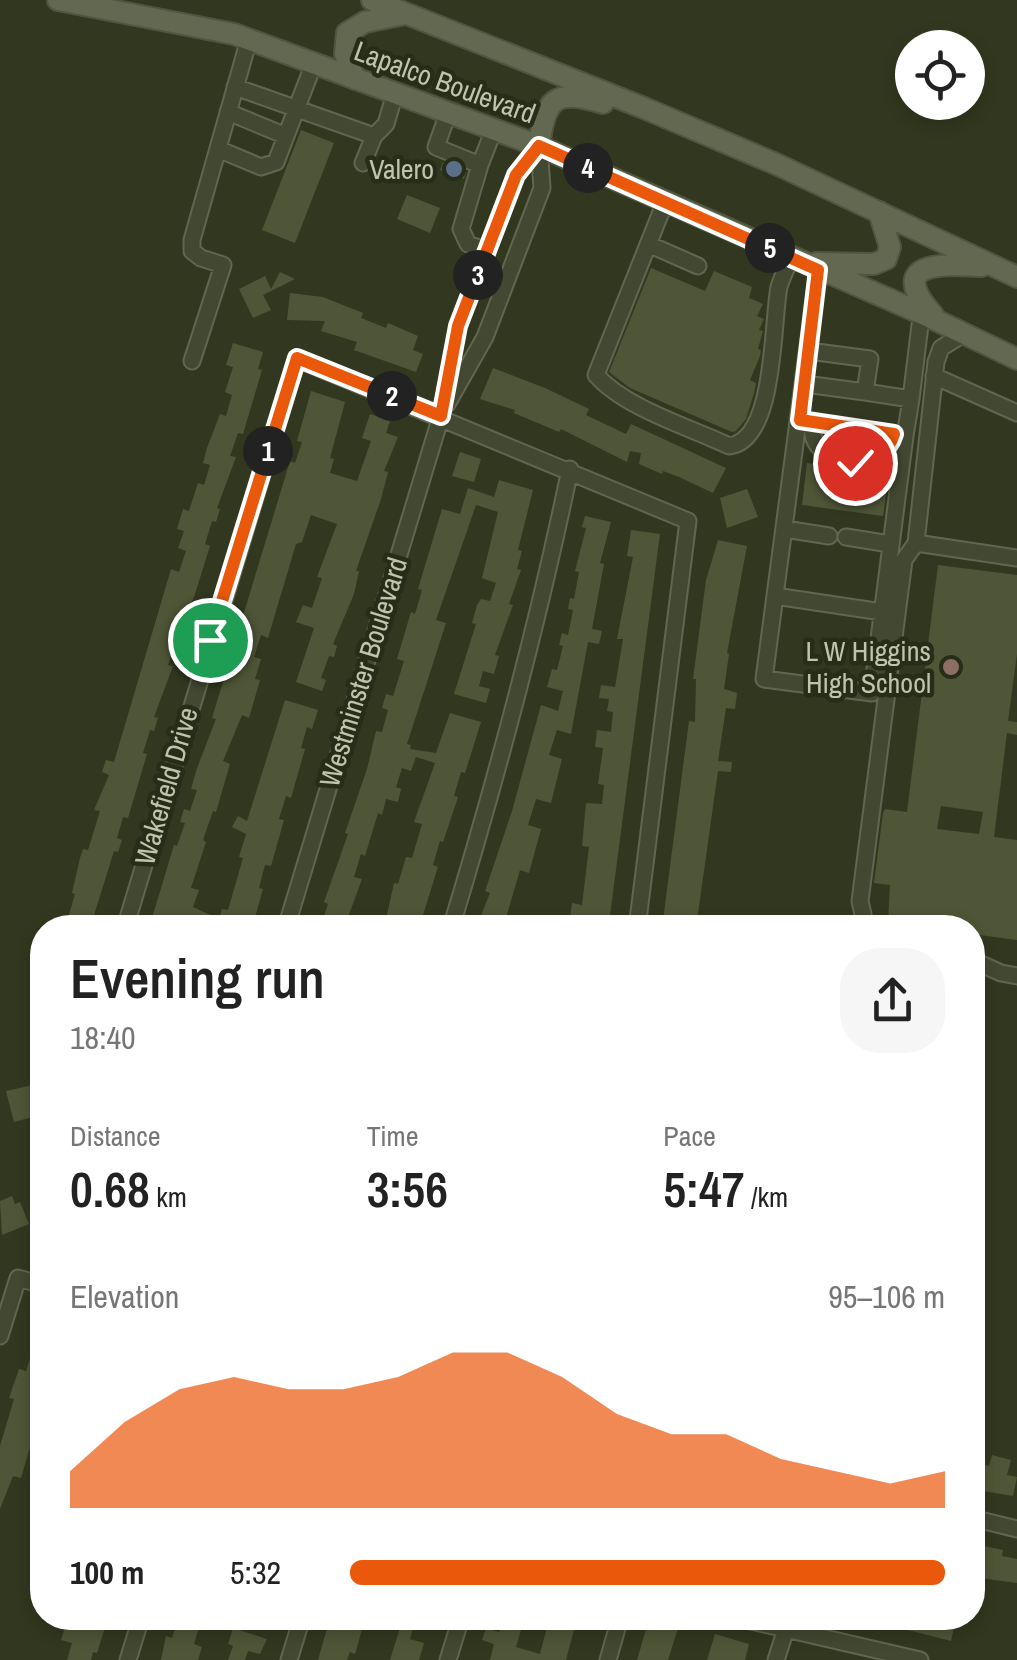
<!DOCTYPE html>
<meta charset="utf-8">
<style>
:root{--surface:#fff;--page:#f6f6f6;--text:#222;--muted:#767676;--accent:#ea580c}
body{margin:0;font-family:"Archivo Narrow",sans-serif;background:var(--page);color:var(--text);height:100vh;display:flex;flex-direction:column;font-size:38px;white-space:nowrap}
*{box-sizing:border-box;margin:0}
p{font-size:32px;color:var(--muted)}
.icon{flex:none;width:55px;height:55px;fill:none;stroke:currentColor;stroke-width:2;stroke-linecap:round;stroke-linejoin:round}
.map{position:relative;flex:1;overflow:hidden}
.details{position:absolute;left:30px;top:915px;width:955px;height:715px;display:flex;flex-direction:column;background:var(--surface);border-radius:40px;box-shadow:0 5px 15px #0003}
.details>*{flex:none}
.fabs{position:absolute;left:895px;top:30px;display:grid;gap:20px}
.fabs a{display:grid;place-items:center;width:90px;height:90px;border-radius:50%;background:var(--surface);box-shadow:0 5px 15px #0003;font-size:50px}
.pin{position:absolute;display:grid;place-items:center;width:85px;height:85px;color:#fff;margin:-42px;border:5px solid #fff;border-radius:50%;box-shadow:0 2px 10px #0007}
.km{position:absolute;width:50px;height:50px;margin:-25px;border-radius:50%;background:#222;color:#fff;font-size:28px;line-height:50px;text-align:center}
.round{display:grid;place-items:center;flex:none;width:105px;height:105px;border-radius:40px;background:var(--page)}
.head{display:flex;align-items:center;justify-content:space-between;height:170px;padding:0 40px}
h1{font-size:55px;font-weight:600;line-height:75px}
.figures{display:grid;grid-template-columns:repeat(3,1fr);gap:15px;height:170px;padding:10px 40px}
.figures div{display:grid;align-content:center}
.figures b{font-size:50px;font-weight:600}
.figures small{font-size:28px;font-weight:400}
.figures p{font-size:28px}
.chart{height:280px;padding:20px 40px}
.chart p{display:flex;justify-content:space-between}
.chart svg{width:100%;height:180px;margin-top:10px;fill:var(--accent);opacity:.7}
ul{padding:0 40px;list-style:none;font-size:32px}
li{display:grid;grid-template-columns:160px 120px 1fr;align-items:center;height:75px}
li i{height:25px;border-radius:12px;background:var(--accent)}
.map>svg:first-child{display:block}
.building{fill:#4f5637;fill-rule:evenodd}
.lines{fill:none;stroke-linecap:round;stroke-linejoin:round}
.minor-casing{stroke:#616650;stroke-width:19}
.major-casing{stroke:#4f553f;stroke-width:24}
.minor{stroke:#434832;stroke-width:15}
.major{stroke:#636950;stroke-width:20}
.route-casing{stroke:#fff;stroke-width:20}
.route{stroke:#ea580c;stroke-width:12}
.service-dot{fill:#5c6f8a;stroke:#272d18;stroke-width:4}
.education-dot{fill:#8d6e63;stroke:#272d18;stroke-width:4}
.labels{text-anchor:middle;stroke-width:9;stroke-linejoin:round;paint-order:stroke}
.street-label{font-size:28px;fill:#bec5ac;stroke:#272d18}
.poi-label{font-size:28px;fill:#bec5ac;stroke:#272d18;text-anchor:end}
</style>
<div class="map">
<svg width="1017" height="1660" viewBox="0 0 1017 1660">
<rect width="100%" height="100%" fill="#32381f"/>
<!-- building -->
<path class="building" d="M301 130 334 143 295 243 262 230Z
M443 162 466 172 464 179 440 170Z
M407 195 440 208 430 233 397 219Z
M651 268 705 291 714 271 752 287 749 298 763 304 757 316 764 319 759 330 763 331 758 349 761 350 760 356 750 380 756 383 754 393 746 419 736 431 732 432 630 388 609 372Z
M280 272 295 279 263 295 271 310 253 318 239 289 265 276 271 289Z
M290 293 323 297 363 313 361 318 386 328 388 323 418 336 413 350 423 354 416 372 354 350 357 342 321 331 325 321 287 320Z
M233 343 263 352 258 369 262 370 243 434 238 433 230 456 236 457 217 508 220 509 216 522 212 521 205 544 210 546 194 597 179 630 184 631 180 643 176 641 168 665 173 666 154 717 158 718 154 731 150 730 143 753 147 754 128 818 123 817 117 838 122 840 118 852 114 851 90 928H65L75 894 72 893 80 858 83 849 88 850 100 811 94 810 109 775 102 772 106 760 114 762 171 569 179 572 186 551 178 548 184 531 177 529 183 509 189 511 198 483 204 485 210 465 203 463 207 448 220 414 226 416 232 395 225 392 233 367 226 365Z
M493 368 545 388 589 409 586 415 626 434 631 424 726 468 713 493 679 477 663 471 662 474 639 464 641 453 630 451 627 462 561 429 559 432 514 413 515 410 480 399Z
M311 391 345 402 330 458 334 459 330 473 357 481 371 441 362 438 370 414 390 421 386 433 398 437 384 471 388 472 381 499 356 571H359L354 594 333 644 337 646 334 657 329 656 321 678 326 680 322 691 296 682 314 628 296 622 303 605 312 608 322 578 317 577 337 524 311 515 302 542 296 544 268 638 261 635 254 657 261 659 255 679 260 680 249 718 242 715 223 761 230 764 216 812 213 811 203 840 206 842 191 888 199 890 193 907 219 919 222 909 228 910 243 858 239 857 246 834 232 827 238 816 247 821 285 700 318 710 312 729 307 727 301 748 305 749 291 798 286 796 279 819 284 820 271 866 265 865 259 888 263 889 252 928H216L201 923 199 928H149L174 845 177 846 185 823 180 822 184 809 190 811 197 790 191 789 197 768 216 719 212 718 290 461 295 463 302 442 297 441Z
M460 452 481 459 474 482 452 476Z
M807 463 824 465 838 472 846 470 853 474 868 471 889 474 883 516 802 505Z
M499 480 533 490 518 550 522 551 517 569 521 570 509 604 513 605 495 655 499 656 494 674 483 671 479 686 490 689 486 703 454 694 476 624 472 623 477 605 481 599 490 601 496 583 482 578 498 512 476 505 436 620 446 623 407 744 411 745 410 749 436 753 450 713 481 722 465 773 461 772 454 796 458 797 443 842 440 841 433 865 438 867 419 928H384L394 883 398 884 406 857 412 858 422 824 414 822 435 763 416 757 411 771 402 768 396 787 401 789 398 802 386 799 382 815 378 813 365 856 361 854 354 877 362 879 344 928H320L328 904 324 902 348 834 345 833 367 769 376 731 382 732 388 710 382 708 386 694 393 696 404 661 397 659 411 612 415 614 422 590 418 589 442 509 460 514 468 488 494 497Z
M747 489 758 517 727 528 720 498Z
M585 516 611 522 600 563 604 564 592 629 602 631 599 644 588 642 571 734 557 730 549 755 562 759 551 803 536 799 528 825 541 829 529 873 520 870 503 928H476L490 893 485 891 512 811 541 705 558 711 563 691 547 687 552 669 557 670 563 646 559 645 562 633 568 635 573 610 568 609 570 598 574 599 579 572 575 571 586 528 582 527Z
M631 530 660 534 609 923 607 928 569 926 572 903 582 905 589 847 582 846 586 803 602 804 604 785 598 784 603 748 595 747 597 730 611 732 613 712 607 711 609 699 599 698 601 685 615 687 623 639H617L633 557 627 556Z
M718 540 747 546 727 653 729 654 724 689 737 693 735 709 726 708 718 761 732 762 731 772 718 771 696 928H662L689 721 695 722 696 679H693L706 580Z
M938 565 1017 575V654L1008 721 1017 722V735L1007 733 994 837 1017 840V940L972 934V928H921L888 923 890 885 874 883 883 813 885 809 907 812ZM941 806 983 812 979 834 937 829Z
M33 1085 37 1116 14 1122 6 1091Z
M12 1196 15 1204 20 1202 29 1224 2 1235 0 1201Z
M40 1300 42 1301V1406L21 1478 13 1476 0 1509V1446L14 1399 9 1398 19 1369 26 1371 38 1332 31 1330Z
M992 1455 1011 1460 1007 1475 1017 1477 1013 1496 983 1491 984 1487 972 1484V1461L989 1466Z
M984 1546 1003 1550 1002 1556 1017 1559V1583L972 1577V1560L980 1562Z
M68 1618H108L97 1653 93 1652 91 1660H67L72 1643 61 1640Z
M178 1618H202L194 1644 202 1647 198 1660H161L166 1636 172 1638Z
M330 1618H353L351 1627 362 1630 355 1654 350 1652 347 1660H318Z
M403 1618H416L410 1639 424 1643 419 1660H390Z
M512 1618H577L566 1660H490L494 1644 482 1640 486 1628 499 1632 503 1619 512 1622ZM524 1620 547 1627 540 1654 516 1647Z
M880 1618H956L951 1641 880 1623Z
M649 1619 678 1628 668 1660H637Z
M233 1628 267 1639 260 1654 248 1651 245 1660H228L233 1646 228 1644Z
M715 1634 749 1644 745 1660H707Z"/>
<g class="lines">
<defs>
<path id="minor" d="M235 87 374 136
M228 112 286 136
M448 113 436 147 480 165 494 129
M218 149 261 167 276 162 314 63
M363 163 374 136 386 124 395 93
M480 165 461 229 468 244 487 251
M665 202 596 375C625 408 689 427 729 446 776 441 772 322 779 287 782 277 787 267 791 258
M648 244 698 266
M818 270 764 679 872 693 905 436
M965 333 941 348 936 362 916 543 1017 558
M192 361 223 265 201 258 192 251V240L249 39
M934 376 1017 413
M805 384 865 392 870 359 809 351
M865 392 911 399 920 325 925 315
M447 404 485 337 542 188 539 146
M800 420 905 436 911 399
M812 422C811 444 820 451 839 461
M855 463C874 458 888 454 894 434
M785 529 829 536
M846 537 890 544
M775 596 882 612
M125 928 297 359 688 521 637 928
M286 928 441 416 458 326 516 175 539 146
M451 928C497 776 538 624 570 469
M872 928 864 919 860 901 904 560 916 543
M972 960 1001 973 1017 976
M0 1336 18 1278 42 1285
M972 1518 1017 1529
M738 1618 920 1660
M128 1660 141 1618
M289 1660 302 1618
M448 1660 461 1618
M608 1660 620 1618
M776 1660 786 1629"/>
<path id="major" d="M58 0 234 34 539 146 925 315 1017 359
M372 0 644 108 776 164 1017 277
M355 79 345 54 347 33 365 22 405 14
M539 146C545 99 554 88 603 103
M816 263 874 264 886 259 890 247 879 212
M933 315C885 261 942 264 982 266"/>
</defs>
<!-- minor casing -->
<use href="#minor" class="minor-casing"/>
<!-- major casing -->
<use href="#major" class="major-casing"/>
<!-- minor -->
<use href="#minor" class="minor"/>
<!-- major -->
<use href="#major" class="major"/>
</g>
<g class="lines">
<defs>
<path id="route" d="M210 640 297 358 441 416 458 326 516 175 539 146 818 270 800 420 894 434C888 454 874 458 855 463"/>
</defs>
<!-- route casing -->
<use href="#route" class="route-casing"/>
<!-- route -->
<use href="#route" class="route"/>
</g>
<!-- markers -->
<circle class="service-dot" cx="454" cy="169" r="10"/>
<circle class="education-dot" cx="951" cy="667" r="10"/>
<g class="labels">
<!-- street labels -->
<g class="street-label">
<text transform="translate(445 82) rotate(20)" y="10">Lapalco Boulevard</text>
<text transform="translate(363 672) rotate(-73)" y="10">Westminster Boulevard</text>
<text transform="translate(166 786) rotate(-74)" y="10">Wakefield Drive</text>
</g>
<!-- poi labels -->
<g class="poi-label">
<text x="434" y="179">Valero</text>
<text x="931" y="661">L W Higgins<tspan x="931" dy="32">High School</tspan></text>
</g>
</g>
</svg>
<div class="fabs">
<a><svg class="icon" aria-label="locate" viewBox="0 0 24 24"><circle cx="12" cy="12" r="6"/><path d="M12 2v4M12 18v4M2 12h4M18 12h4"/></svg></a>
</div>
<div class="pin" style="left:210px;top:640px;background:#1e9e55"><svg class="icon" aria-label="arrive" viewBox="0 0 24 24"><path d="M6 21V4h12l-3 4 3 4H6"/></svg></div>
<div class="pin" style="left:855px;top:463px;background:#d93025"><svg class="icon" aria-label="check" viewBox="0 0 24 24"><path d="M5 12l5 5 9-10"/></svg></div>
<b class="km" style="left:268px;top:451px">1</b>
<b class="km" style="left:392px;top:396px">2</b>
<b class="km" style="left:478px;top:275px">3</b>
<b class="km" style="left:588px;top:168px">4</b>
<b class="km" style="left:770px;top:248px">5</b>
<section class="details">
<div class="head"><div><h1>Evening run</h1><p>18:40</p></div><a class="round"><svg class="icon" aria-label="share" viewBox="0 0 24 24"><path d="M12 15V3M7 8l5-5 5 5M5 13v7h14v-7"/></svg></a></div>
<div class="figures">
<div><p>Distance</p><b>0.68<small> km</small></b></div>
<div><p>Time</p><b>3:56</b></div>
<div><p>Pace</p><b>5:47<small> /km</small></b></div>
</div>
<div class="chart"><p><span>Elevation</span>95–106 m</p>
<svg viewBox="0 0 160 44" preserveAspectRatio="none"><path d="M0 44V35L10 23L20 15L30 12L40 15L50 15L60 12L70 6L80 6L90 12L100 21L110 26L120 26L130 32L140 35L150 38L160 35V44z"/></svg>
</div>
<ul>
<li><b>100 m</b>5:32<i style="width:100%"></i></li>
</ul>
</section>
</div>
